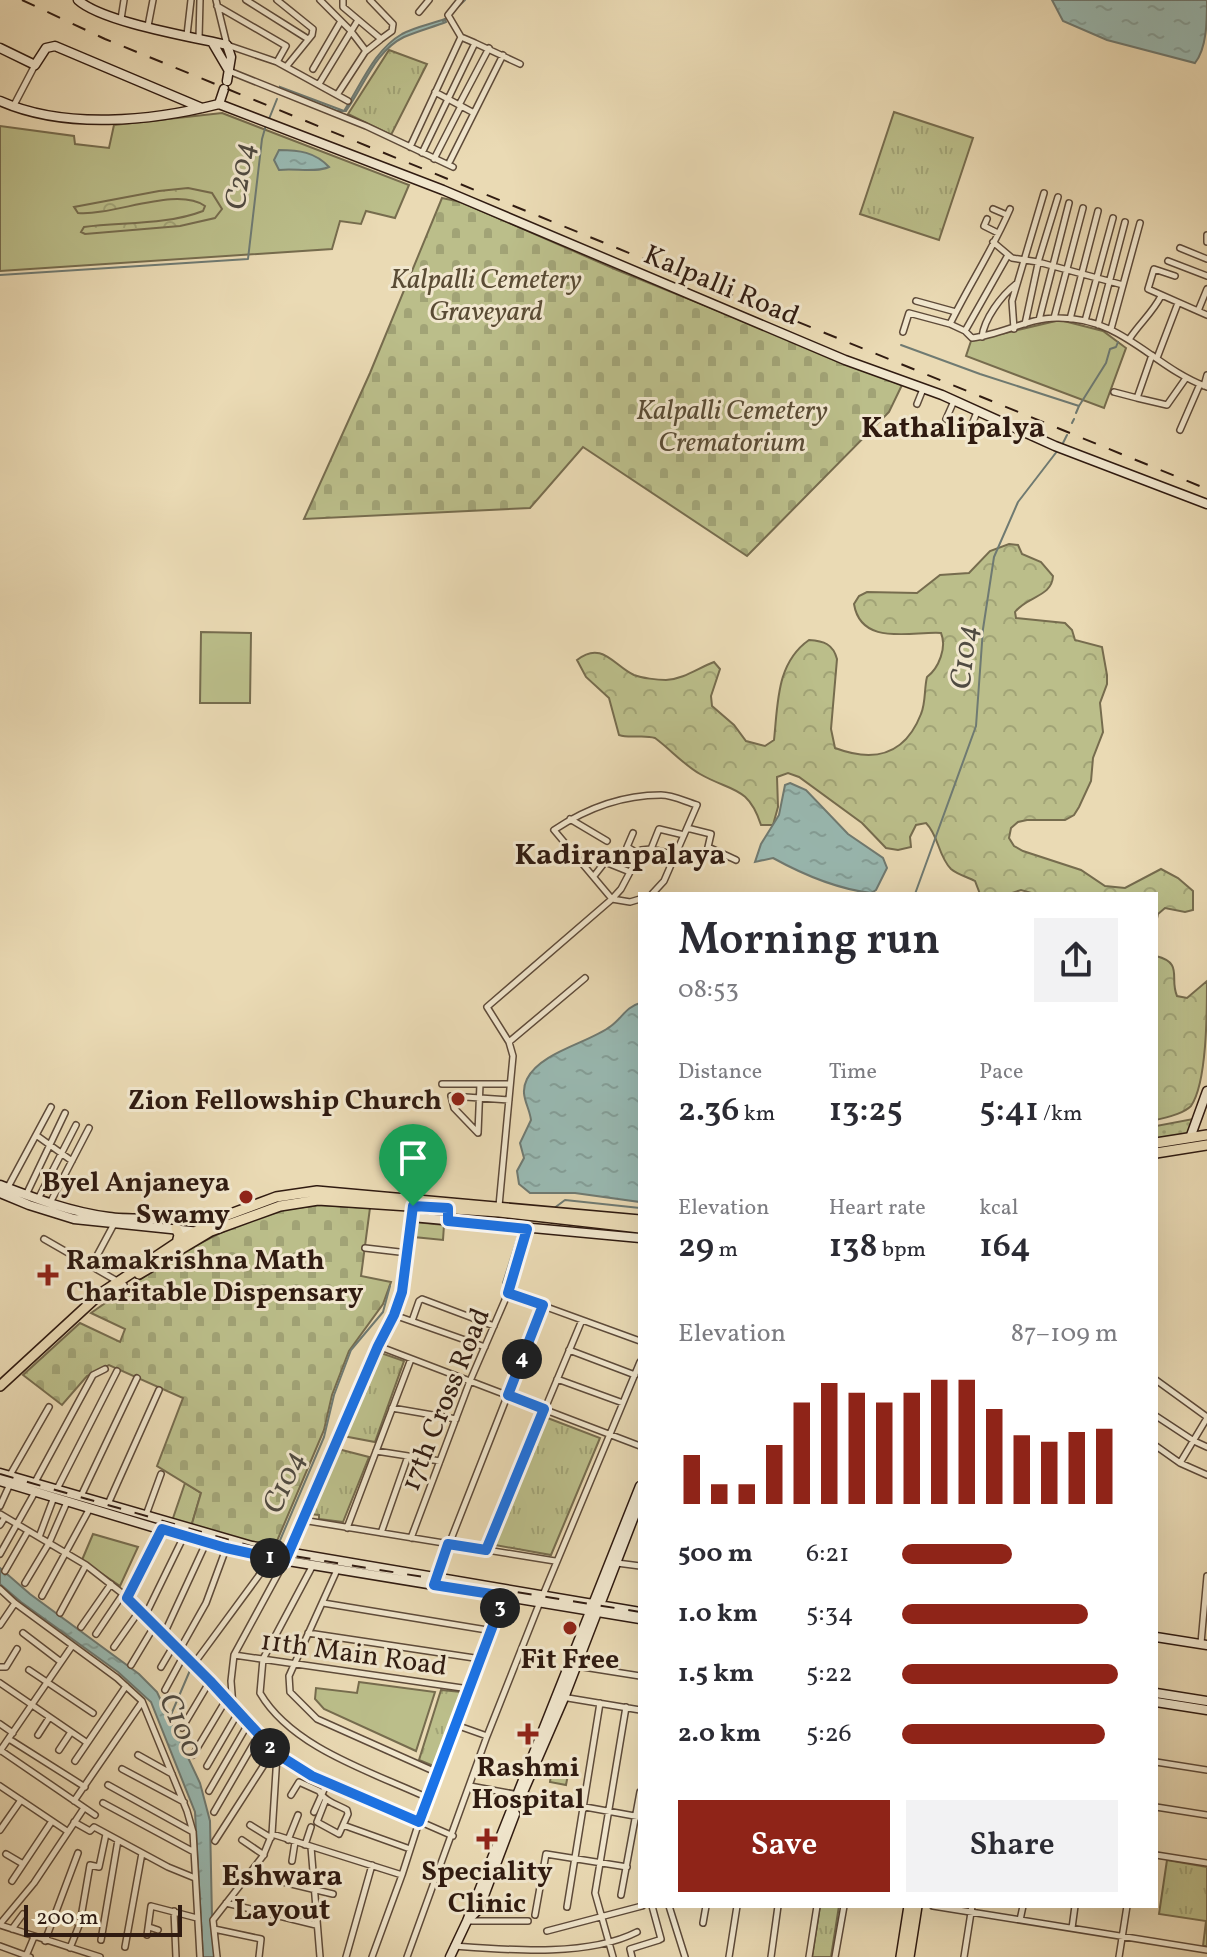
<!DOCTYPE html>
<meta charset="utf-8">
<style>
:root{--surface:#fff;--page:#f2f2f3;--text:#2b2b33;--muted:#7c7c81;--accent:#8f2418}
body{margin:0;font-family:Vollkorn,serif;background:var(--page);color:var(--text);height:100vh;display:flex;flex-direction:column;font-size:30px;white-space:nowrap}
*{box-sizing:border-box;margin:0}
p{font-size:26px;color:var(--muted)}
.icon{flex:none;width:44px;height:44px;fill:none;stroke:currentColor;stroke-width:2;stroke-linecap:round;stroke-linejoin:round}
.map{position:relative;flex:1;overflow:hidden}
.details{position:absolute;left:638px;top:892px;width:520px;height:1016px;display:flex;flex-direction:column;background:var(--surface);border-radius:0px;box-shadow:0 8px 32px #0002}
.details>*{flex:none}
.scale{position:absolute;left:24px;bottom:20px;width:158px;box-sizing:border-box;padding-left:8px;border:4px solid #301b11;border-top:0;font-size:22px;line-height:28px;white-space:nowrap;color:#301b11;-webkit-text-stroke:6px #f1e7ce;paint-order:stroke}
.pin{position:absolute;display:grid;place-items:center;width:68px;height:68px;color:#fff;margin:-82px -34px;border-radius:50% 50% 50% 0;rotate:-45deg;box-shadow:0 0 8px #0007}
.pin .icon{rotate:45deg}
.km{position:absolute;width:40px;height:40px;margin:-20px;border-radius:50%;background:#222;color:#fff;font-size:22px;line-height:40px;text-align:center}
.round{display:grid;place-items:center;flex:none;width:84px;height:84px;border-radius:0px;background:var(--page)}
.summary{display:flex;align-items:center;justify-content:space-between;height:136px;padding:0 40px}
h1{font-size:44px;font-weight:600;line-height:60px}
.metrics{display:grid;grid-template-columns:repeat(3,1fr);gap:12px;height:136px;padding:8px 40px}
.metrics div{display:grid;align-content:center}
.metrics b{font-size:34px;font-weight:600}
.metrics small{font-size:22px;font-weight:400}
.metrics p{font-size:22px}
.chart{height:224px;padding:16px 40px}
.chart p{display:flex;justify-content:space-between}
.chart svg{width:100%;height:144px;margin-top:8px;stroke:var(--accent);stroke-width:6}
.primary-button{display:flex;gap:16px;margin-top:auto;padding:16px 40px}
.primary-button a{flex:1;height:92px;border-radius:0px;background:var(--accent);color:#fff;font-size:32px;font-weight:600;line-height:92px;text-align:center}
.primary-button a+a{background:var(--page);color:var(--text)}
ul{padding:0 40px;list-style:none;font-size:26px}
li{display:grid;grid-template-columns:128px 96px 1fr;align-items:center;height:60px}
li i{height:20px;border-radius:10px;background:var(--accent)}
.map>svg:first-child{display:block}
.grass{fill:#bbbe8a;stroke:#766c4e;stroke-width:2}
.forest{fill:url(#forest-crowns);stroke:#766c4e;stroke-width:2}
.cemetery{fill:url(#cemetery-stones);stroke:#766c4e;stroke-width:2}
.park{fill:url(#park-tufts);stroke:#766c4e;stroke-width:2}
.garden{fill:url(#garden-dots);stroke:#766c4e;stroke-width:2}
.water{fill:url(#water-ripples);stroke:#6f7a72;stroke-width:2}
.lines{fill:none;stroke-linecap:round;stroke-linejoin:round}
.stream{stroke:#6f7a72;stroke-width:2}
.street-casing{stroke:#5e4b3a;stroke-width:8}
.secondary-casing{stroke:#301b11;stroke-width:11}
.primary-casing{stroke:#301b11;stroke-width:12}
.street{stroke:#f1e7ce;stroke-width:5}
.secondary{stroke:#f1e7ce;stroke-width:8}
.primary{stroke:#eadab4;stroke-width:9}
.rail{stroke:#301b11;stroke-width:2;stroke-dasharray:14 14;stroke-linecap:butt}
.route-casing{stroke:#fff;stroke-width:16}
.route{stroke:#1a73e8;stroke-width:10}
.poi-dot{fill:#8f2418;stroke:#f1e7ce;stroke-width:3}
.labels{text-anchor:middle;stroke-width:6;stroke-linejoin:round;paint-order:stroke}
.park-label{font-size:28px;font-style:italic;fill:#5a4c35;stroke:#f1e7ce}
.street-label{font-size:28px;fill:#301b11;stroke:#f1e7ce}
.poi-label{font-size:28px;font-weight:bold;fill:#301b11;stroke:#f1e7ce}
.water-label{font-size:30px;font-style:italic;fill:#504b42;stroke:#f1e7ce}
.neighbourhood-label{font-size:30px;font-weight:bold;fill:#301b11;stroke:#f1e7ce}
</style>
<div class="map">
<svg width="1207" height="1957" viewBox="0 0 1207 1957">
<defs>
<pattern id="forest-crowns" width="20" height="18" patternUnits="userSpaceOnUse" patternTransform="scale(2)"><rect width="20" height="18" fill="#bbbe8a"/><path d="M2 6a3 3 0 1 1 6 0M12 15a3 3 0 1 1 6 0" fill="none" stroke="#a1a376"/></pattern>
<pattern id="cemetery-stones" width="16" height="16" patternUnits="userSpaceOnUse" patternTransform="scale(2)"><rect width="16" height="16" fill="#bbbe8a"/><path d="M2 7V4a2 2 0 0 1 4 0v3zM10 15v-3a2 2 0 0 1 4 0v3z" fill="#a1a376"/></pattern>
<pattern id="park-tufts" width="24" height="20" patternUnits="userSpaceOnUse" patternTransform="scale(2)"><rect width="24" height="20" fill="#bbbe8a"/><path d="M3 7l-1-3M5 7V3M7 7l1-3M15 17l-1-3M17 17v-4M19 17l1-3" fill="none" stroke="#a1a376"/></pattern>
<pattern id="garden-dots" width="8" height="8" patternUnits="userSpaceOnUse" patternTransform="scale(2)"><rect width="8" height="8" fill="#bbbe8a"/><path d="M2 2h.1M6 6h.1" fill="none" stroke="#a1a376" stroke-width="1.8" stroke-linecap="round"/></pattern>
<pattern id="water-ripples" width="26" height="14" patternUnits="userSpaceOnUse" patternTransform="scale(2)"><rect width="26" height="14" fill="#99bab3"/><path d="M2 4q2-2 4 0t4 0M15 11q2-2 4 0t4 0" fill="none" stroke="#849f99"/></pattern>
</defs>
<rect width="100%" height="100%" fill="#eadab4"/>
<filter id="stains"><feTurbulence type="fractalNoise" baseFrequency=".0025" numOctaves="4"/><feColorMatrix values="0 0 0 0 .2 0 0 0 0 .09 0 0 0 0 .02 0 0 0 .5 -.17"/></filter>
<radialGradient id="worn" r=".72"><stop offset=".6" stop-color="#630" stop-opacity="0"/><stop offset="1" stop-color="#630" stop-opacity=".3"/></radialGradient>
<!-- grass -->
<path class="grass" d="M222 113 409 185 395 218 366 211 361 224 340 221 332 249 0 271V126L74 136 75 144 109 148 114 125Z
M1060 320 1103 331 1126 348 1104 408 966 356 971 341Z
M201 632 251 633 250 703H200Z
M415 1222 444 1225 443 1240 414 1237Z
M185 1483 201 1493 191 1527 172 1521Z
M93 1534 138 1547 120 1586 82 1560Z
M359 1682 435 1692 416 1751 324 1709 315 1699 316 1688 357 1693Z"/>
<!-- forest -->
<path class="forest" d="M188 188 212 193 222 209 215 218 180 226 85 234 81 232 84 227C123 222 167 225 203 211L205 206C176 186 114 216 78 213L74 207 159 191Z
M1009 544 1018 545 1022 554 1041 562 1053 576C1052 597 1027 596 1015 612L1016 618 1065 623 1072 630 1075 640 1102 647 1107 675V684L1100 703 1103 732 1093 758 1091 781 1079 807 1074 815 1065 820H1027L1018 822 1011 828 1009 838 1014 846 1023 851 1081 870 1105 886 1125 888 1161 869 1178 878 1193 891V910L1185 912 1165 908 1158 914 1156 923V894H1035L1021 890 1009 894H980L975 881C968 877 958 875 951 869 938 856 939 836 926 823L916 825 910 837 911 847 898 850 886 848 862 823 799 777 788 773 777 777 778 807 773 825H761C748 785 731 792 700 774 684 765 670 749 655 738 643 734 631 739 619 735L609 698 586 677 577 660C602 640 614 666 634 675 642 678 657 680 666 680 684 679 698 668 714 662L720 669 711 696 712 706 734 725 746 741 765 746 774 740C778 704 776 663 809 640 824 641 833 644 837 659L831 729 835 748C875 763 905 755 921 714 926 702 924 689 927 677 939 668 947 647 941 633 912 631 861 647 854 604L859 596 867 592 917 593 940 575 969 573 990 551Z
M1156 956C1184 963 1169 978 1177 996L1187 998 1207 981C1207 1012 1207 1083 1191 1106 1183 1114 1167 1117 1156 1120Z"/>
<!-- cemetery -->
<path class="cemetery" d="M442 198 461 202 617 270 902 385 889 412 747 556 583 447 530 508 304 519 370 373Z
M319 1205 370 1208 361 1276 391 1282 383 1304 349 1351 332 1395 324 1430 274 1548 191 1527 201 1493 157 1466 183 1398 109 1365 87 1376 62 1405 23 1375 80 1323 120 1342 125 1329 91 1313C146 1274 205 1234 270 1213 285 1208 303 1208 319 1205Z"/>
<!-- park -->
<path class="park" d="M389 50 427 64 391 135 348 114Z
M894 112 973 138 939 240 860 214Z
M381 1353 404 1361 375 1442 343 1436Z
M545 1417 600 1438 551 1555 495 1545Z
M338 1449 369 1457 343 1522 319 1519V1515L309 1514Z
M441 1690 462 1692 436 1767 419 1760Z
M542 1765 557 1771 560 1767 569 1769 566 1785 550 1782 551 1775 539 1773Z
M1167 1860 1207 1867V1946H1203L1206 1921 1159 1914Z
M820 1906H839L831 1957H812Z"/>
<!-- garden -->
<path class="garden" d="M1193 1119 1187 1134 1156 1139V1126Z"/>
<!-- water -->
<path class="water" d="M1052 0H1207C1207 20 1207 48 1195 63L1107 40 1063 21Z
M445 19 446 22C433 27 418 31 404 37 375 51 364 86 346 111H336L280 89V87L344 111C361 85 374 50 402 34 415 27 431 24 445 19Z
M279 150C299 150 315 152 329 167 315 173 295 168 279 170L274 160Z
M790 783 806 790 848 834 883 858 887 868 876 890 871 893C838 889 802 874 773 858L755 862 761 844 779 815 785 785Z
M640 1003V1202L575 1193H530L519 1184 517 1171 524 1158 520 1143 531 1120C529 1105 519 1095 527 1079 540 1052 589 1043 611 1026 622 1018 626 1007 640 1003Z
M0 1568 30 1594 139 1674 157 1692 200 1783 210 1821 212 1918 216 1957H203L195 1812 151 1702 118 1672 21 1602 0 1584Z"/>
<g class="lines">
<!-- stream -->
<path class="stream" d="M443 21 465 0
M269 119 277 99
M0 275 248 259 262 139 266 125
M901 345 980 374 1079 406 1076 413
M1079 406 1106 363 1110 349 1116 347 1118 342
M1072 423 1074 419
M1062 445 1067 435
M915 894 976 726 983 629 994 557 1018 502 1058 450
M553 1209 565 1200 640 1208
M532 1224 539 1225
M503 1283 519 1233
M278 1545 324 1437 334 1395 351 1350 383 1312 390 1286
M170 1717 191 1668"/>
<defs>
<path id="street" d="M216 0 227 45 277 62 348 101
M246 0 308 39
M277 0 313 29 312 35 286 67
M320 0 350 30 366 51
M343 0V7L381 39 392 31 393 24 370 0
M217 6 286 46 277 62
M419 12 429 0
M121 19 124 0
M148 26 153 0
M187 35 191 0
M199 38 200 0
M475 43 520 64
M313 69 341 21
M229 71 366 126 453 167
M319 84 358 20
M435 92 474 113
M337 95 365 52 380 40
M459 105 489 48
M13 107 35 65
M410 147 461 37 448 15 460 0
M422 153 475 43 461 37
M434 159 461 106
M450 161 503 55
M993 209 1007 215
M987 219 984 226 998 233
M1207 235V242
M993 242 1012 258 1038 262 1123 285
M1180 248 1207 259
M1168 261 1207 276
M1175 276 1154 269 1148 289 1207 315
M916 301 956 312
M1198 311 1207 289
M1054 318 1083 208
M1070 319 1098 211
M1039 320 1069 203
M1085 321 1113 218
M950 324 965 331 972 338C1001 335 1028 318 1057 318 1123 317 1151 366 1207 387
M1025 324 1039 259 1058 197
M1098 325 1125 222
M1014 329 1012 301 1044 193
M1111 329 1140 223
M965 331 1008 255
M903 332 909 313 950 324C969 285 993 249 1010 209
M982 337C984 319 1001 296 1016 284
M1130 338C1140 323 1153 312 1161 296
M1152 355 1137 398 1167 405 1186 378
M1157 358 1178 303
M1204 386 1207 375
M1114 392 1137 398
M917 404 923 389
M946 419 954 401
M1180 430 1200 384
M969 432 977 412
M570 819 607 841
M687 828 711 834 708 847 736 860
M633 833 627 847 639 854
M651 849 659 829 684 835
M630 872 621 889 612 899 554 830C587 808 621 795 661 795 673 795 686 802 697 805L664 881 652 894
M594 876 605 862 630 872 641 850 651 849 676 855
M509 1042 585 978
M442 1084H510
M480 1084 478 1133 454 1108 451 1096 509 1100
M36 1135 72 1161
M8 1187 51 1107
M26 1195 65 1113
M38 1199 76 1125
M50 1203 89 1128
M499 1206 513 1056 509 1042 487 1007 612 899 630 902 640 899
M44 1239 124 1285
M365 1248 408 1253
M92 1265 114 1224
M508 1293 640 1341
M394 1315 485 1347
M412 1321 419 1301 422 1299 494 1326
M378 1346 640 1446
M569 1350 635 1375
M557 1379 623 1403
M1156 1380 1207 1417
M392 1408 456 1419
M1156 1416 1194 1441 1207 1447
M1156 1446 1180 1463 1207 1475
M376 1451 440 1461
M1180 1463 1207 1418
M10 1475 49 1407
M34 1484 93 1375 105 1369
M57 1489 117 1371
M81 1496 137 1378
M108 1504 159 1390
M0 1506 10 1484
M0 1514 86 1565 123 1594 232 1705
M146 1515 161 1474
M302 1520 555 1561
M0 1525 5 1517
M347 1528 411 1359
M381 1533 408 1456
M39 1537 54 1497
M411 1538 470 1381 508 1293 527 1229
M486 1550 582 1320
M290 1553 302 1520 402 1292 412 1215
M0 1554 35 1492
M285 1561 234 1655 231 1681 233 1707 273 1751 293 1766 453 1836
M617 1563 640 1566
M313 1565 263 1659 260 1693C292 1748 372 1772 428 1798
M337 1570 289 1676 290 1692 317 1719 438 1773
M5 1571 28 1531
M435 1580 543 1305
M25 1583 49 1543 67 1502
M0 1589 15 1603 117 1678 142 1701 187 1811 193 1832 200 1957
M543 1595 640 1362
M42 1596 90 1508
M127 1598 162 1529
M323 1603 493 1631
M60 1613 86 1565
M145 1616 184 1536
M0 1625 15 1603
M81 1627 111 1584
M23 1633 61 1662
M308 1633 481 1659
M96 1634 123 1594
M164 1634 206 1543
M1201 1643 1207 1576
M114 1647 140 1610
M179 1651 206 1603 227 1546
M234 1655 469 1689
M131 1665 155 1625
M193 1665 271 1559
M577 1666 640 1676
M0 1667H6L17 1649
M161 1667 174 1645
M29 1670 93 1713
M0 1683 86 1742
M165 1690 184 1655
M562 1697 640 1710
M0 1724 13 1733
M456 1725 487 1736
M182 1728 210 1681
M38 1735 49 1718
M9 1739 85 1787
M0 1750 95 1815
M59 1750 71 1732
M0 1751 72 1646
M138 1755 172 1774
M193 1755 226 1700
M75 1761 126 1686
M1156 1762 1207 1770
M207 1766 238 1713
M122 1769 184 1802
M108 1785 193 1832
M0 1786 67 1831
M470 1786 640 1817
M209 1791 248 1724
M291 1795 299 1782 319 1791C324 1801 338 1805 347 1810L348 1814 339 1834 317 1822 326 1799
M74 1801 142 1702
M103 1803 194 1852
M1156 1807 1207 1815
M214 1812 258 1736
M314 1812 327 1783
M74 1822 90 1831 94 1827 168 1867 195 1878
M250 1825 271 1838
M343 1825 410 1849
M0 1830 21 1800
M272 1834 402 1875
M242 1840 264 1855
M288 1840 298 1815
M215 1841 273 1751
M305 1845 311 1827
M311 1847 320 1957
M6 1854 23 1864
M1156 1855 1207 1863
M292 1861 295 1842
M249 1874 333 1894
M12 1881 52 1821
M621 1895 640 1792
M226 1903 316 1925
M652 1906 661 1939
M669 1906 685 1957
M933 1906 1207 1950
M567 1907 600 1703
M174 1911 176 1957
M535 1915 546 1854 627 1867
M56 1916 80 1923
M1020 1920 1023 1906
M467 1921H528
M703 1923 706 1906
M0 1924 34 1883 84 1808
M0 1925 100 1957
M149 1927 158 1930
M1072 1928 1075 1906
M12 1929 23 1914
M214 1929 261 1939 259 1957
M547 1931 642 1906
M147 1935 151 1906 197 1918
M101 1940 118 1840
M45 1941 78 1853
M0 1946 30 1957
M454 1946C509 1950 588 1957 637 1932
M125 1947 142 1853
M70 1948 80 1923 90 1865 99 1867 106 1834
M26 1956 34 1937
M217 1957 213 1920 263 1856 272 1834 277 1755
M346 1957 372 1865
M372 1957 402 1875 419 1822 503 1598
M407 1957 487 1736 540 1602
M613 1957 595 1893 626 1707
M632 1957 630 1949 659 1940
M729 1957 737 1906
M771 1957 778 1906
M809 1957 817 1906
M835 1957 844 1906
M964 1957 972 1906
M1119 1957 1127 1906"/>
<path id="secondary" d="M78 0C102 22 192 37 227 45L231 57 227 81
M212 42 229 71
M0 48 35 65 46 48 55 46 202 108
M0 101C65 130 152 121 219 104
M219 104 443 190 845 360 942 395 1055 446 1207 504
M219 104 224 89
M1190 1138 1207 1091
M0 1185C36 1199 71 1212 109 1217 135 1221 188 1215 208 1227
M0 1193 29 1205 74 1219 200 1232
M412 1217 640 1238
M0 1473 252 1546 640 1612
M0 1481 202 1542 270 1558 640 1619
M1156 1637 1207 1645
M1156 1693 1207 1701
M1156 1702 1207 1710
M521 1797 564 1698 640 1501
M470 1918 479 1909 515 1814
M450 1957 467 1921 640 1486"/>
<path id="primary" d="M1156 1143 1207 1135
M1156 1153 1207 1145
M176 1228 179 1235 177 1243
M139 1274 211 1231 280 1206 318 1200 499 1212 640 1228
M0 1386 100 1294 184 1238 225 1216 276 1197 317 1191 640 1220
M901 1957 909 1906
M909 1957 917 1906"/>
</defs>
<!-- street casing -->
<use href="#street" class="street-casing"/>
<!-- secondary casing -->
<use href="#secondary" class="secondary-casing"/>
<!-- primary casing -->
<use href="#primary" class="primary-casing"/>
<!-- street -->
<use href="#street" class="street"/>
<!-- secondary -->
<use href="#secondary" class="secondary"/>
<!-- primary -->
<use href="#primary" class="primary"/>
<!-- rail -->
<path class="rail" d="M22 0 105 39 1207 489
M0 1474 275 1553 640 1612"/>
</g>
<g class="lines">
<defs>
<path id="route" d="M413 1206 448 1208V1221L527 1229 508 1293 543 1305 508 1395 544 1409 486 1550 448 1544 434 1585 504 1596 419 1822 312 1776 277 1754 210 1681 127 1598 162 1529 226 1548 285 1561 378 1346 394 1315 402 1292Z"/>
</defs>
<!-- route casing -->
<use href="#route" class="route-casing"/>
<!-- route -->
<use href="#route" class="route"/>
</g>
<!-- markers -->
<g class="poi-dot">
<circle cx="458" cy="1099" r="8"/>
<circle cx="246" cy="1197" r="8"/>
<path d="M44 1263h8v8h8v8h-8v8h-8v-8h-8v-8h8z"/>
<circle cx="570" cy="1628" r="8"/>
<path d="M524 1722h8v8h8v8h-8v8h-8v-8h-8v-8h8z"/>
<path d="M483 1827h8v8h8v8h-8v8h-8v-8h-8v-8h8z"/>
</g>
<g class="labels">
<!-- park labels -->
<g class="park-label">
<text x="486" y="288">Kalpalli Cemetery<tspan x="486" dy="32">Graveyard</tspan></text>
<text x="732" y="419">Kalpalli Cemetery<tspan x="732" dy="32">Crematorium</tspan></text>
</g>
<!-- street labels -->
<g class="street-label">
<text transform="translate(722 284) rotate(23)" y="10">Kalpalli Road</text>
<text transform="translate(444 1399) rotate(-68)" y="10">17th Cross Road</text>
<text transform="translate(354 1652) rotate(8)" y="10">11th Main Road</text>
</g>
<!-- poi labels -->
<g class="poi-label">
<text x="442" y="1109" text-anchor="end">Zion Fellowship Church</text>
<text x="230" y="1191" text-anchor="end">Byel Anjaneya<tspan x="230" dy="32">Swamy</tspan></text>
<text x="66" y="1269" text-anchor="start">Ramakrishna Math<tspan x="66" dy="32">Charitable Dispensary</tspan></text>
<text x="570" y="1668">Fit Free</text>
<text x="528" y="1776">Rashmi<tspan x="528" dy="32">Hospital</tspan></text>
<text x="487" y="1880">Speciality<tspan x="487" dy="32">Clinic</tspan></text>
</g>
<!-- water labels -->
<g class="water-label">
<text transform="translate(239 176) rotate(-82)" y="10">C204</text>
<text transform="translate(963 657) rotate(-84)" y="10">C104</text>
<text transform="translate(283 1482) rotate(-67)" y="10">C104</text>
<text transform="translate(182 1725) rotate(66)" y="10">C100</text>
</g>
<!-- neighbourhood labels -->
<g class="neighbourhood-label">
<text x="953" y="437">Kathalipalya</text>
<text x="620" y="864">Kadiranpalaya</text>
<text x="282" y="1885">Eshwara<tspan x="282" dy="34">Layout</tspan></text>
</g>
</g>
<rect width="100%" height="100%" filter="url(#stains)"/>
<rect width="100%" height="100%" fill="url(#worn)"/>
</svg>
<div class="scale">200 m</div>
<div class="pin" style="left:413px;top:1206px;background:#1e9e55"><svg class="icon" aria-label="arrive" viewBox="0 0 24 24"><path d="M6 21V4h12l-3 4 3 4H6"/></svg></div>
<b class="km" style="left:270px;top:1558px">1</b>
<b class="km" style="left:270px;top:1748px">2</b>
<b class="km" style="left:500px;top:1608px">3</b>
<b class="km" style="left:522px;top:1359px">4</b>
<section class="details">
<div class="summary"><div><h1>Morning run</h1><p>08:53</p></div><a class="round"><svg class="icon" aria-label="share" viewBox="0 0 24 24"><path d="M12 15V3M7 8l5-5 5 5M5 13v7h14v-7"/></svg></a></div>
<div class="metrics">
<div><p>Distance</p><b>2.36<small> km</small></b></div>
<div><p>Time</p><b>13:25</b></div>
<div><p>Pace</p><b>5:41<small> /km</small></b></div>
</div>
<div class="metrics">
<div><p>Elevation</p><b>29<small> m</small></b></div>
<div><p>Heart rate</p><b>138<small> bpm</small></b></div>
<div><p>kcal</p><b>164</b></div>
</div>
<div class="chart"><p><span>Elevation</span>87–109 m</p>
<svg viewBox="0 0 160 44" preserveAspectRatio="none"><path d="M5 44V29M15 44V38M25 44V38M35 44V26M45 44V13M55 44V7M65 44V10M75 44V13M85 44V10M95 44V6M105 44V6M115 44V15M125 44V23M135 44V25M145 44V22M155 44V21"/></svg>
</div>
<ul>
<li><b>500 m</b>6:21<i style="width:51%"></i></li>
<li><b>1.0 km</b>5:34<i style="width:86%"></i></li>
<li><b>1.5 km</b>5:22<i style="width:100%"></i></li>
<li><b>2.0 km</b>5:26<i style="width:94%"></i></li>
</ul>
<div class="primary-button"><a>Save</a><a>Share</a></div>
</section>
</div>
